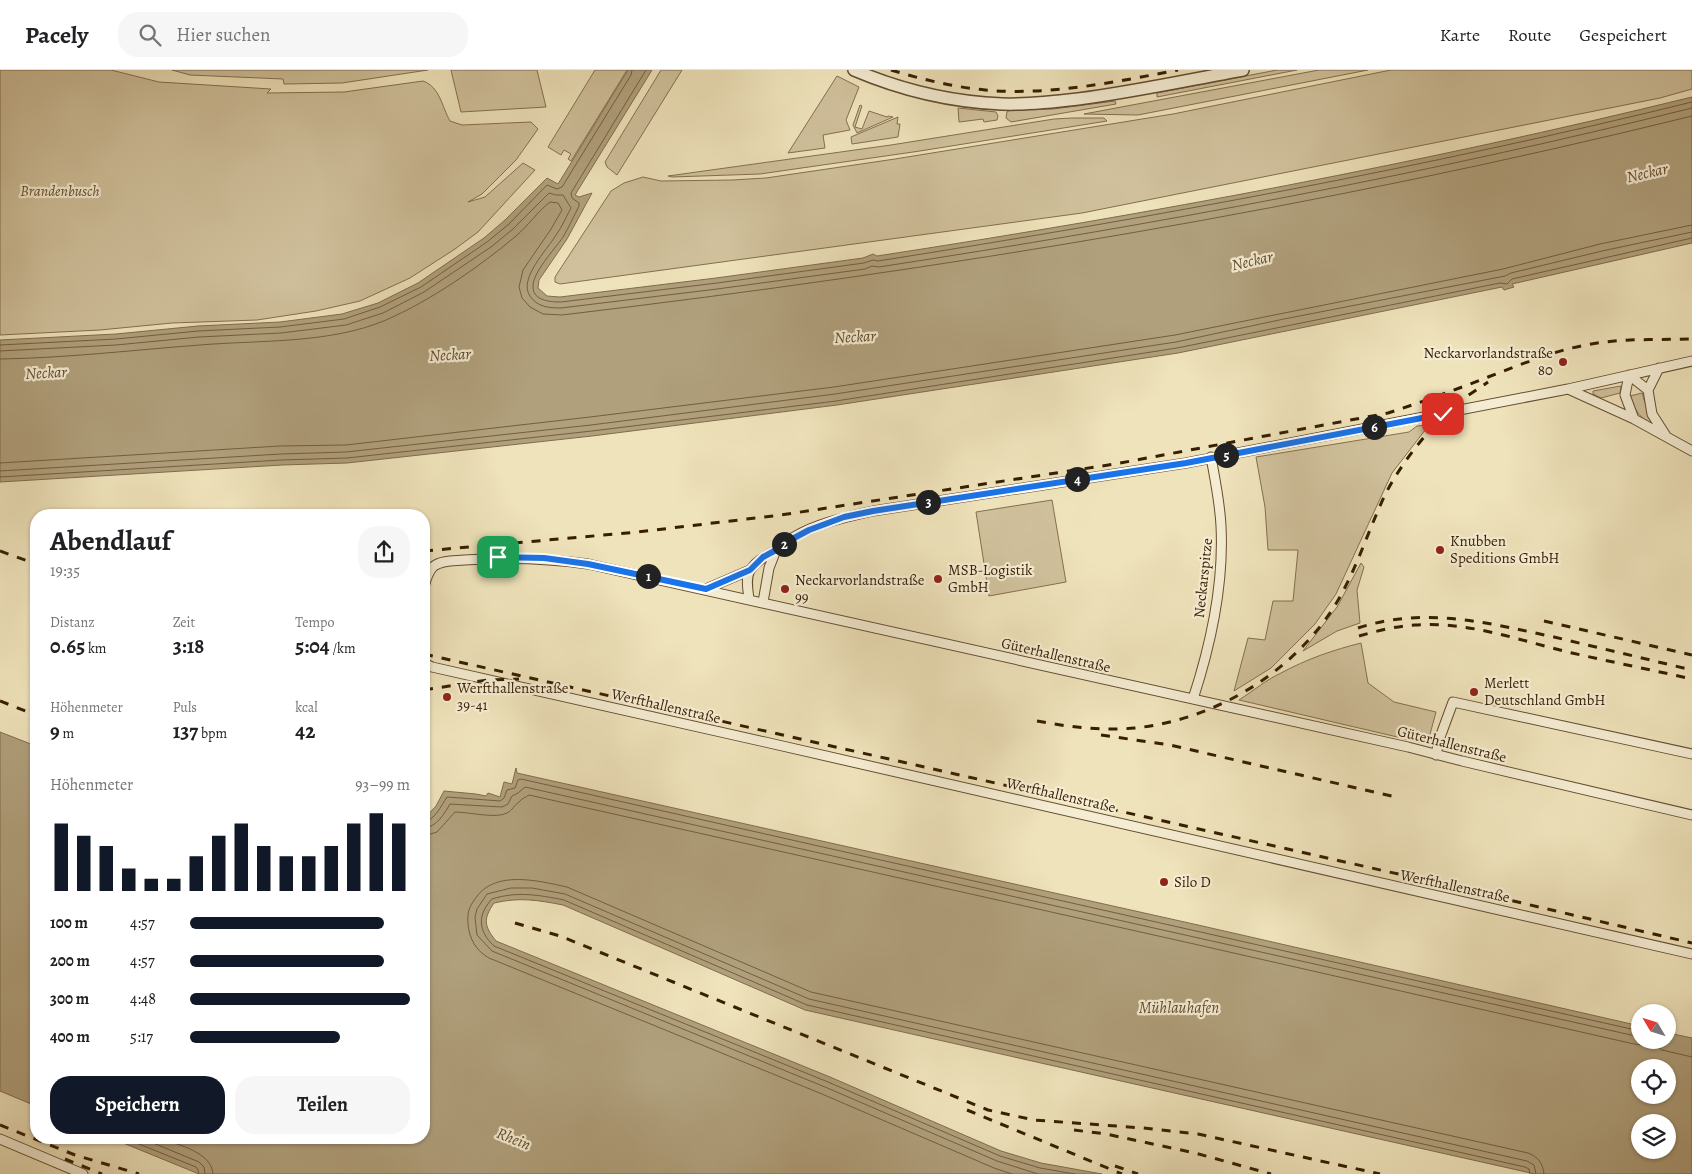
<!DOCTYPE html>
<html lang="de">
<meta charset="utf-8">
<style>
:root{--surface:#fff;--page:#f6f6f6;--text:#202124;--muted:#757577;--line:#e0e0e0;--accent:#111827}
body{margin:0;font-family:Alegreya,serif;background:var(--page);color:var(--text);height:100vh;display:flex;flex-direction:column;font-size:19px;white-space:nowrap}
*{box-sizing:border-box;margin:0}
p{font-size:16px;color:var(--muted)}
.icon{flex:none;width:28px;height:28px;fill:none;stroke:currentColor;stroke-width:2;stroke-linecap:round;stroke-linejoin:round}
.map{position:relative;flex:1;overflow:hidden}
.side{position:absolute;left:30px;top:439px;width:400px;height:635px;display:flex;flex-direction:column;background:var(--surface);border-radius:20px;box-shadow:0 1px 4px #0004}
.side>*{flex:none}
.needle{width:32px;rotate:308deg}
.tools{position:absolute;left:1631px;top:934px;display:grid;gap:10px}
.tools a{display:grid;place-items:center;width:45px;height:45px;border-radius:50%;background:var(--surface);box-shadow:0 1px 4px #0004;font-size:25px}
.pin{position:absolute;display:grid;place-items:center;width:42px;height:42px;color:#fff;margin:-21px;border-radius:10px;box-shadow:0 2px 8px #0006}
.km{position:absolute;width:25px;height:25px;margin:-12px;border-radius:50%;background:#222;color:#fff;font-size:14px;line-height:25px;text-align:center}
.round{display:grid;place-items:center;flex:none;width:52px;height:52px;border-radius:20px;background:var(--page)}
.overview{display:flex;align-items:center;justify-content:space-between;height:85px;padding:0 20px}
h1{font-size:28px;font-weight:700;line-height:38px}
.figures{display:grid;grid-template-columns:repeat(3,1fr);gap:8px;height:85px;padding:5px 20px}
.figures div{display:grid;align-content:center}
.figures b{font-size:21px;font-weight:700}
.figures small{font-size:14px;font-weight:400}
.figures p{font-size:14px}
.chart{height:140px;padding:10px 20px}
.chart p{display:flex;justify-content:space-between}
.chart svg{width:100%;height:90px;margin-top:5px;stroke:var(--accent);stroke-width:6}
.button{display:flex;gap:10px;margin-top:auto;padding:10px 20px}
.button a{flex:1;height:58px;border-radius:20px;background:var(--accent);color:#fff;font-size:20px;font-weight:700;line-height:58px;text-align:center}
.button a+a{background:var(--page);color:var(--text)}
ul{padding:0 20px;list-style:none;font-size:16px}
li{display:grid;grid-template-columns:80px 60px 1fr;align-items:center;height:38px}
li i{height:12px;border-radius:6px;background:var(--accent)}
header{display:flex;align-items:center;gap:30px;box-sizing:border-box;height:70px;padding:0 25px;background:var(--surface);border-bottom:1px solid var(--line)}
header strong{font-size:24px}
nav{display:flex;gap:28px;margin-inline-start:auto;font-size:18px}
.search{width:350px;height:45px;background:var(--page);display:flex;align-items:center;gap:12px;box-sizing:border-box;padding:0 18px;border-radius:20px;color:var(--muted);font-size:19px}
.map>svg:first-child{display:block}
.green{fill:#d0c19c;stroke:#846f4f}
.water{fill:#b0a07c;stroke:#806c4b;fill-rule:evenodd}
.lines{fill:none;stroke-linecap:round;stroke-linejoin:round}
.shore{stroke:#745e3f;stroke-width:1}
.minor-casing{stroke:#654e30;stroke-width:11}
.tertiary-casing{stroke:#654e30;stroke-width:14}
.minor{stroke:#f5edd3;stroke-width:9}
.tertiary{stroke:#f5edd3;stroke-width:11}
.rail{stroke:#371d02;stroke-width:3;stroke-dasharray:9 9;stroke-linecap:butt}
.route-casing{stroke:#fff;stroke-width:10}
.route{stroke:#1a73e8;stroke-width:6}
.poi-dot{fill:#8f2418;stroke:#f5edd3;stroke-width:2}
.labels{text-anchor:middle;stroke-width:4.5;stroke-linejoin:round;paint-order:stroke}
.park-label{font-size:15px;font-style:italic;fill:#654e30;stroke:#f5edd3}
.poi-label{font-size:15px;fill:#371d02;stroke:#f5edd3;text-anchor:start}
.street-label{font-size:15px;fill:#371d02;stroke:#f5edd3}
.water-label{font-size:16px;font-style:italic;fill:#614b2d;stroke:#f5edd3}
</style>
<header>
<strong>Pacely</strong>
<div class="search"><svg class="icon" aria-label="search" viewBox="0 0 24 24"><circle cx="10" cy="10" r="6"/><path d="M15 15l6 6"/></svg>Hier suchen</div>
<nav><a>Karte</a><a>Route</a><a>Gespeichert</a></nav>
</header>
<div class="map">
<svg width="1692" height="1104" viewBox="0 0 1692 1104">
<rect width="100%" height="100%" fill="#efe3bb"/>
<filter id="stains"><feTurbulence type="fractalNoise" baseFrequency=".004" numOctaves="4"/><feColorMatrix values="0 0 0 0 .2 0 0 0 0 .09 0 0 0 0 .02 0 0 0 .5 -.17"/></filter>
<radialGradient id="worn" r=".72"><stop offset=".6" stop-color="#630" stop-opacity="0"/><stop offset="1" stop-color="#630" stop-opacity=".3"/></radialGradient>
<!-- green -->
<path class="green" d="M0 0H111L159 12 271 19 267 23 344 22 423 11C440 17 442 37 450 51L462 55 531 52 538 59 516 90 482 124 468 132 485 127 523 93 535 100 478 162 455 179 410 208 360 231 316 241 257 250 172 253 100 260 0 265Z
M172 0H428L342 13 284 14 283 9 190 5Z
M451 0H537L546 37 461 42Z
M595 0H627L571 91 568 89 571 84 564 80 561 85 548 77Z
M661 0H682L617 105 607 97 605 92Z
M1277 0H1297L1157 27V23Z
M1319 0H1368L1138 45 1084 44Z
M1391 0H1692V19L1660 28 1082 143 560 214 555 212V207L611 121 624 113 643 107 661 111 732 110 766 108 895 89 1173 44Z
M837 6 859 17 846 50 850 60 823 65 825 78 788 83Z
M1115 31 1116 34 1011 52 1006 48 1007 42 1010 40 1053 39Z
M860 35 862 36 855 57 862 59 869 41 887 47 888 46 893 47 857 63 853 55Z
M958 38 996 42 998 46 997 50 984 52 983 49 959 52Z
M898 47 897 54H900L898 67 852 74 851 67Z
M1072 48H1104L1107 51 920 81 760 104 672 107 668 106 891 75 1054 49Z
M1621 316 1620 323 1601 328 1593 324V321Z
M1642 323 1648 342 1655 355 1654 357C1641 348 1634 341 1630 326Z
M1429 355 1392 403 1336 524 1315 554 1271 598 1234 621 1248 568 1265 570 1273 531H1293L1298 480H1268L1265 437 1256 387 1409 362 1417 356Z
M1052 430 1066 512 989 526 976 442Z
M1361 493 1364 497 1357 520 1360 553 1337 561 1303 581 1337 537Z
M1361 573 1368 613 1394 632 1436 642 1429 668 1423 673 1239 630C1253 621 1266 610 1281 603 1307 589 1333 580 1361 573Z"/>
<!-- water -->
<path class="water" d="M628 0H652L575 125 579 127 592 123 567 169 539 210 538 218 547 226 560 227 716 208 863 188 873 184 877 186C1151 144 1423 93 1692 27V173L1512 214 1514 217 1504 220 1502 217 1178 283 837 335 592 366 347 393 282 395 0 412V270L116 264 198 256 280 252 342 244 378 233 418 213 484 168 505 150 547 108 558 114Z
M0 662 36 676V1036L0 1021Z
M516 698 517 703 1198 855 1640 956V970H1668V963L1692 968V1104H1535L805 940 563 835C537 830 520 827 494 833 483 849 484 856 496 871L830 1007 1001 1081 1041 1093 1102 1104H199L111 1068H424V749L436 736 444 721 476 724 486 726 488 723 500 727 504 712 512 714ZM1640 998H1668V1025H1640ZM1668 1052V1080H1640V1052Z"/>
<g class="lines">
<!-- shore -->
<path class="shore" d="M646 0 571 123 572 128 579 133V136C574 146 569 157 563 167 555 179 532 203 533 217 533 231 551 232 561 232L717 213 864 193 873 190 878 191C1151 148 1424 98 1692 32
M0 275 116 269 198 261 280 257 344 249 380 237 421 217 487 172 509 154 547 115 557 119 562 117 631 5 632 0
M0 281 116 275 199 267 281 263 346 255 383 243 424 222 491 177 513 159 549 123 556 125H563L571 138C566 147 562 157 556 165 547 180 518 209 530 226 537 237 549 238 561 238L717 219 865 199 872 196 879 197C1152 155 1424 105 1692 38
M0 289C67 288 133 280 200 275 259 270 330 274 386 250 430 231 479 197 516 166 528 156 538 141 550 132L558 133 562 140 551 159 523 200 519 217 522 228 530 237 543 244 562 245C942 200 1320 138 1692 46
M0 393 280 376 346 375 590 347 834 317 1175 265 1503 199 1600 174 1692 155
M0 401 281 384 346 382 591 355 835 324 1176 272 1284 249 1505 206 1511 203 1602 181 1692 162
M0 407 281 390 347 388 592 361 836 331 1177 278 1500 213 1507 214 1512 209 1692 168
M424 752C435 750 441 736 447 727L500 731 504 728 507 720 515 718 518 710 521 709 1640 961
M424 758C437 757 444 744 450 734L502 737 508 734 512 726 518 723 525 717 1640 967
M424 766 437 762 455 742C469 742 496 749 507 743 513 740 514 735 519 732 521 729 526 727 529 725L1194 874 1634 974 1641 975 1651 972 1662 980 1692 987
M124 1068 196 1097 198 1100 199 1104
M141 1068 199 1092 204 1097 205 1104
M160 1068C178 1075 212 1082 213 1104
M1012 1104 994 1098 822 1024 489 888C476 881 469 868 468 854 467 843 469 837 475 829 494 799 539 811 567 817L811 922 1528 1083C1538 1087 1543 1093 1544 1104
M1038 1104 997 1091 825 1017 492 881 477 865 475 847 477 839 487 824 511 818H532L565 824 809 929 1527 1091 1534 1095 1536 1104
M1075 1104 1040 1098 1000 1086 828 1012 494 876C478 861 477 845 492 829 517 821 539 825 564 830L807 935 1525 1097 1529 1099 1530 1104"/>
<defs>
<path id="minor" d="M1659 298 1648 320 1652 344 1666 366
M1629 305 1625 325 1634 349
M1629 305 1648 320
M1568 319 1634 349 1692 381
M424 517C426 509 428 501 434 496 442 490 455 491 464 490 507 487 545 488 588 494L1408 677 1462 691 1692 745
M706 519 750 500
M749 529C748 520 745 507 751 499 757 490 766 486 775 481 782 477 787 471 794 467 818 453 847 447 873 441L1186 393 1568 319 1692 291
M763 532 769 498 776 480
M424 593 432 597 765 672 1692 884
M1193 629C1211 574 1224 514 1221 456 1220 433 1215 410 1211 387
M1436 685 1439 670 1453 632 1692 684
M0 1069 83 1104"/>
<path id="tertiary" d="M854 0C901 20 951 32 1002 34 1027 35 1053 32 1078 29 1133 22 1188 10 1243 0"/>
</defs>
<!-- minor casing -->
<use href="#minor" class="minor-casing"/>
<!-- tertiary casing -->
<use href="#tertiary" class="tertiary-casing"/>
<!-- minor -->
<use href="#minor" class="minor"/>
<!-- tertiary -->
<use href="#tertiary" class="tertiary"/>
<!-- rail -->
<path class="rail" d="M891 0C921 9 953 17 985 20 1049 26 1115 12 1178 0
M0 481 36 494
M424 481 638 462 781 445 1115 394 1388 343C1422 332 1455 320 1488 307 1520 295 1552 281 1586 275 1620 268 1657 270 1692 269
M1544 551 1692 585
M1358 558C1425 536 1488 553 1554 567 1600 578 1646 589 1692 600
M1359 566C1377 561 1396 556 1415 555 1469 551 1521 571 1572 583 1612 592 1652 600 1692 609
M424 584 1407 806 1692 873
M424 620 487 610 519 609
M0 631 36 645
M1037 651C1069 657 1102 661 1135 658 1215 650 1295 602 1337 532 1357 498 1368 461 1385 425 1397 401 1413 380 1430 360 1435 354 1439 347 1445 343 1458 331 1474 322 1488 312
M1101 665 1170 675 1400 728
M515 853 560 866 988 1040 1034 1050 1143 1058 1198 1064 1380 1104
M967 1040 1122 1104
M0 1055 75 1085 139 1104
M1074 1060 1106 1064 1195 1083 1271 1104
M65 1089 102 1104
M1115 1096 1138 1104"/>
</g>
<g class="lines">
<defs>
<path id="route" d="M498 487 544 488 588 494 706 519 750 500 763 487 776 480 794 468 809 460 844 447 873 441 1186 393 1443 344"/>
</defs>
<!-- route casing -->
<use href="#route" class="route-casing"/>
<!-- route -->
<use href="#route" class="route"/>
</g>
<!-- markers -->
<g class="poi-dot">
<circle cx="1563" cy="292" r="5"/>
<circle cx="1440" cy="480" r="5"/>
<circle cx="938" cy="509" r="5"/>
<circle cx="785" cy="519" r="5"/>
<circle cx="1474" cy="622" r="5"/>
<circle cx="447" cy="627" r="5"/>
<circle cx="1164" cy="812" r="5"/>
</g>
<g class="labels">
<!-- park labels -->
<g class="park-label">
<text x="60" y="126">Brandenbusch</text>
</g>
<!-- poi labels -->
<g class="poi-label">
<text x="1553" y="288" text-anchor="end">Neckarvorlandstraße<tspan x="1553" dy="17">80</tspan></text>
<text x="1450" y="476">Knubben<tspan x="1450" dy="17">Speditions GmbH</tspan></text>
<text x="948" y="505">MSB-Logistik<tspan x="948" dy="17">GmbH</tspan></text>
<text x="795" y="515">Neckarvorlandstraße<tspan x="795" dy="17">99</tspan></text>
<text x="1484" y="618">Merlett<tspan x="1484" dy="17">Deutschland GmbH</tspan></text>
<text x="457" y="623">Werfthallenstraße<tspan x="457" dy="17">39-41</tspan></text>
<text x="1174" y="817">Silo D</text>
</g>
<!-- street labels -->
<g class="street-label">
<text transform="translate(1203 508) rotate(-84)" y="5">Neckarspitze</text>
<text transform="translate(1056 585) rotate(13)" y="5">Güterhallenstraße</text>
<text transform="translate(666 636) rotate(13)" y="5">Werfthallenstraße</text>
<text transform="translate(1452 674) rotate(14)" y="5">Güterhallenstraße</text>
<text transform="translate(1061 725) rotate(13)" y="5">Werfthallenstraße</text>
<text transform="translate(1455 816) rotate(12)" y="5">Werfthallenstraße</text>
</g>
<!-- water labels -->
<g class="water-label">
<text transform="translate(1647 102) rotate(-13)" y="6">Neckar</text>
<text transform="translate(1252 190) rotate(-13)" y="6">Neckar</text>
<text transform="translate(855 266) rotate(-3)" y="6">Neckar</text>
<text transform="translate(450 284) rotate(-3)" y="6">Neckar</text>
<text transform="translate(46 302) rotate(-3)" y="6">Neckar</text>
<text x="1179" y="943">Mühlauhafen</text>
<text transform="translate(514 1068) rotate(22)" y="6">Rhein</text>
</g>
</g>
<rect width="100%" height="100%" filter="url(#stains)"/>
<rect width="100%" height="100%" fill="url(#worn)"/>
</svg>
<div class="tools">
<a><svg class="needle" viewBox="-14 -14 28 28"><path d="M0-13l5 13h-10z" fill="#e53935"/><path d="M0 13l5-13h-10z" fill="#757577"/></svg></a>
<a><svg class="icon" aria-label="locate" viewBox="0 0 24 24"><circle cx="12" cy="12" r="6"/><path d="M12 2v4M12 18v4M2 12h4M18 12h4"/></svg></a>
<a><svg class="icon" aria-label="layers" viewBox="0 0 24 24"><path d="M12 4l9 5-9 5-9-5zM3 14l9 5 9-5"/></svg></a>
</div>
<div class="pin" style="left:498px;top:487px;background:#1e9e55"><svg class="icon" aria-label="arrive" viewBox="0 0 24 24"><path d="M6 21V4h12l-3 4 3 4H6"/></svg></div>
<div class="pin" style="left:1443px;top:344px;background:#d93025"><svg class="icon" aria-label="check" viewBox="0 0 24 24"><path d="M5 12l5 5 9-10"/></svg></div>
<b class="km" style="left:648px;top:506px">1</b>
<b class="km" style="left:784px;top:474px">2</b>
<b class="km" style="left:928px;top:432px">3</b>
<b class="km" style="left:1077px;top:409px">4</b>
<b class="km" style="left:1226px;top:385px">5</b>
<b class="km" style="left:1374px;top:357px">6</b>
<section class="side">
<div class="overview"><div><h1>Abendlauf</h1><p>19:35</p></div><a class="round"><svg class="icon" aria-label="share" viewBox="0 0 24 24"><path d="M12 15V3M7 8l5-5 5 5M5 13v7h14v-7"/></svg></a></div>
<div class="figures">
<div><p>Distanz</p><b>0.65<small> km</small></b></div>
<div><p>Zeit</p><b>3:18</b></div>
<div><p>Tempo</p><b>5:04<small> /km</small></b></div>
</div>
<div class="figures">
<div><p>Höhenmeter</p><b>9<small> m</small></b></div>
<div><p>Puls</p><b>137<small> bpm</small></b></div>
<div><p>kcal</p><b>42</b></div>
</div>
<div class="chart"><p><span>Höhenmeter</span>93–99 m</p>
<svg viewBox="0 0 160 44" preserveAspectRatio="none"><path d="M5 44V11M15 44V17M25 44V22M35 44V33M45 44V38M55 44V38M65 44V27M75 44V17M85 44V11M95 44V22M105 44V27M115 44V27M125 44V22M135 44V11M145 44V6M155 44V11"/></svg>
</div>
<ul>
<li><b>100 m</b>4:57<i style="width:88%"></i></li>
<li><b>200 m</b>4:57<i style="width:88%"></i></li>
<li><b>300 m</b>4:48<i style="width:100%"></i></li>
<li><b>400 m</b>5:17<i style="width:68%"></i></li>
</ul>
<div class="button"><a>Speichern</a><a>Teilen</a></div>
</section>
</div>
